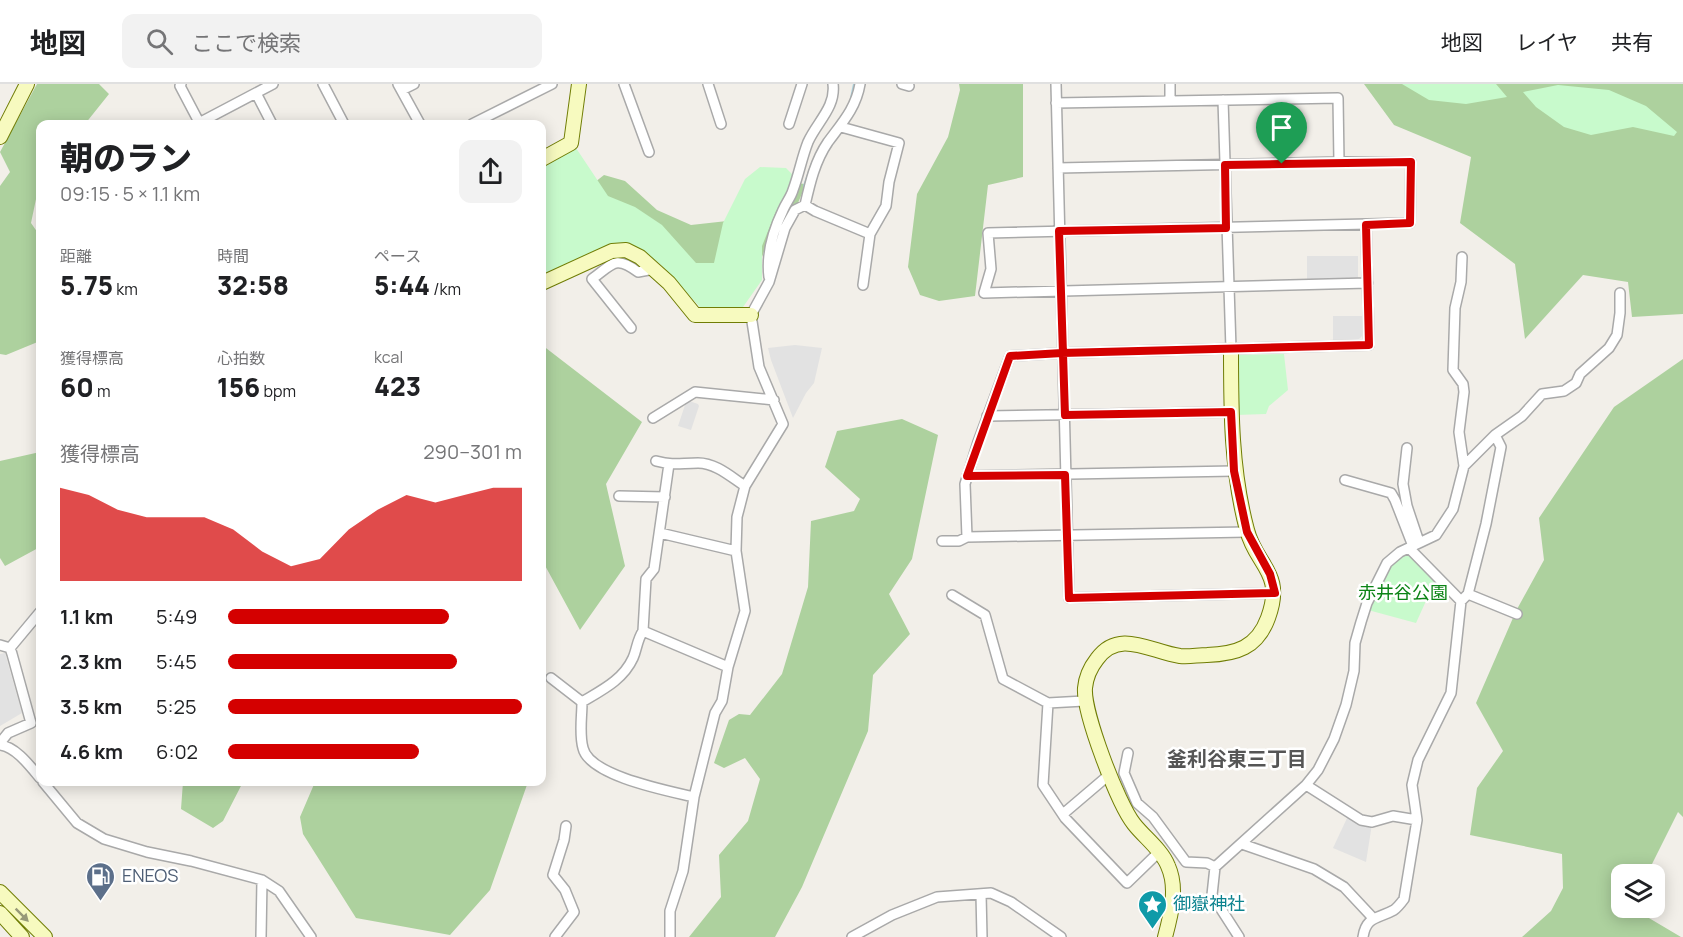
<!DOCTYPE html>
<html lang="ja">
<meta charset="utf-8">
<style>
:root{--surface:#fff;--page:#f2f2f2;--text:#202124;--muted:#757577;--line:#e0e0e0;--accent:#d40000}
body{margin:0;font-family:Manrope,"Noto Sans JP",sans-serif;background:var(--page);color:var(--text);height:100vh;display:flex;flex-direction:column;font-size:22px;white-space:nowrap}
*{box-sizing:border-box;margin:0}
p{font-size:20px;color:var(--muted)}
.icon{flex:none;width:33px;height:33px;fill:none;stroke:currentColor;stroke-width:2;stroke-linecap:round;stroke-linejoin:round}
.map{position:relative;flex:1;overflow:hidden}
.side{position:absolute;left:36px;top:36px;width:510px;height:666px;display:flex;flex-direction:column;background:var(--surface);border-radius:12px;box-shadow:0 3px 15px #0003}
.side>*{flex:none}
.buttons{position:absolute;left:1611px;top:780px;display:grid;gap:12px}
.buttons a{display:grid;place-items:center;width:54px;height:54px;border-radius:12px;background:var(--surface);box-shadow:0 3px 15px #0003;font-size:30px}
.pin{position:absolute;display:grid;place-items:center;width:51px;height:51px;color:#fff;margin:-62px -26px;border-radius:50% 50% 50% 0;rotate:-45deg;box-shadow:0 0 6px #0007}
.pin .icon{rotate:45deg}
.round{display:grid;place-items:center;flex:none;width:63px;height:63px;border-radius:12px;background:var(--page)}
.head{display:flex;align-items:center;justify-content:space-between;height:102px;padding:0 24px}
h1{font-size:33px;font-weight:800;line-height:45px}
.stats{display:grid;grid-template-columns:repeat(3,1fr);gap:9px;height:102px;padding:6px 24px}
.stats div{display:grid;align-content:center}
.stats b{font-size:26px;font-weight:800}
.stats small{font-size:16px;font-weight:400}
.stats p{font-size:16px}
.chart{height:168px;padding:12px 24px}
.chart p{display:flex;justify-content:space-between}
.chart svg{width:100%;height:108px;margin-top:6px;fill:var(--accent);opacity:.7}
ul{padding:0 24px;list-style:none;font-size:20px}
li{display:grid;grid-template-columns:96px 72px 1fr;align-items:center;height:45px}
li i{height:15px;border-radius:8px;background:var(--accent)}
header{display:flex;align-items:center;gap:36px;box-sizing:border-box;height:84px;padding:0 30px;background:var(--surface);border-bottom:2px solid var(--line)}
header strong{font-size:28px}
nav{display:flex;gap:33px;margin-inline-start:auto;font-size:21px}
.search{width:420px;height:54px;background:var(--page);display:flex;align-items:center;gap:15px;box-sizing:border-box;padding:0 21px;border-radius:12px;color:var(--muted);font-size:22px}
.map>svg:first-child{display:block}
.forest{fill:#add19e}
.park{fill:#c8facc}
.parking{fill:#e2e2e2}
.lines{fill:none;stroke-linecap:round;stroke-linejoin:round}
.stream{stroke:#aad3df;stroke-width:4}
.street-casing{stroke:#a9a9a9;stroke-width:12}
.secondary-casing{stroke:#707d05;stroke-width:16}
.street{stroke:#fff;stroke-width:9}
.secondary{stroke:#f7fabf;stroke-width:14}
.oneway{fill:#979978}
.route-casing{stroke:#fff;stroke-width:12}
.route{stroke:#d40000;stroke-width:8}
.labels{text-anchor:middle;stroke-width:5;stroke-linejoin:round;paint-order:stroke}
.park-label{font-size:18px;fill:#0c8416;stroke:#fff}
.service-label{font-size:18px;fill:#4e5e75;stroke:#fff;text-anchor:start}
.culture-label{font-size:18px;fill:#0d838f;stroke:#fff;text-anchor:start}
.neighbourhood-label{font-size:20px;font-weight:bold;fill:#555;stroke:#fff}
</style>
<header>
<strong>地図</strong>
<div class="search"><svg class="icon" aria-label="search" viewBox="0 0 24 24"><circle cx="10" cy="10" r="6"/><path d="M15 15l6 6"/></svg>ここで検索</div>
<nav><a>地図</a><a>レイヤ</a><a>共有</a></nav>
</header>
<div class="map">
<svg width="1683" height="853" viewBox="0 0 1683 853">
<rect width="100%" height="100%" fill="#f2efe9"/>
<!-- forest -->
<path class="forest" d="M37 0H99L109 10 85 40H40V96L31 139 40 152V257L6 271 0 270V102L10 88 0 68Z
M959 0H1023V93L988 101 975 212 939 217 920 211 908 183 917 110 948 53 960 6Z
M1364 0H1683V230L1632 233 1628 198 1583 191 1525 255 1515 180 1460 139 1471 73 1394 41Z
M604 91 625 97 657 126 691 141 727 137 765 97 806 100 798 119 776 134 752 201 684 192 621 157 585 106Z
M542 261 642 338 606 400 625 482 580 546 542 476Z
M1683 275V733L1678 728 1650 784 1643 790H1622L1621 810 1617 814 1621 817 1622 824H1632L1681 853H1522L1551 827 1563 804 1562 770 1470 751 1477 704 1503 667 1476 619 1516 527 1544 476 1539 434 1614 323Z
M902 335 938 351 912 475 889 510 910 550 873 591 868 647 802 803 775 853H689L721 813 719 771 748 737 760 695 745 674 724 684 714 679 729 636 739 630 750 631 782 590 808 503 811 437 854 427 860 415 825 383 837 347Z
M40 368V463L5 482 0 474V377Z
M183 698H243L223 737 213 744 181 725Z
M315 698H528L490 806 450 851 356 834 303 750 300 733Z"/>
<!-- park -->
<path class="park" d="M1402 0H1496L1507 13 1466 20 1429 16Z
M1558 1 1609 6 1646 22 1677 48 1674 52 1633 43 1591 51 1564 43 1536 23 1523 8Z
M576 64 608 112 635 123 662 141 696 179H714L723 139 745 95 760 83 786 84 792 90 791 103 776 127 762 162V196L743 223 701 224C681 204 649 158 619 159 606 160 557 185 542 191V83Z
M1284 270 1288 306 1269 322 1266 330 1236 331V271Z
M1408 468 1435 497 1416 539 1368 526 1387 482Z"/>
<!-- parking -->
<path class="parking" d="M1307 172H1358V194L1340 195 1339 197H1307Z
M1333 232H1362V252L1359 255 1333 256Z
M795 261 822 264 814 299 806 309 793 334 771 276 768 264Z
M689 317 698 320 699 322 691 346 678 342 686 318Z
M5 569 22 629 0 642V570Z
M1348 732 1372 740 1366 778 1333 764Z"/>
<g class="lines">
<!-- stream -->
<path class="stream" d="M852 14 855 0
M805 102 813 79"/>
<defs>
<path id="street" d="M181 0 180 2 200 40
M323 0 344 40
M398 0 420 40
M624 0 649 68
M708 0 721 40
M902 0 909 2
M1056 0 1069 514 1275 509
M1170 0V17
M402 6 414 0
M256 9 272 40
M1223 16 1231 265
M1056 19 1338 14 1339 78H1411L1410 139 988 149 991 185 984 209 1368 199
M197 40 273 0
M472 40 552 0
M789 40 802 0
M841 43 899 59 889 98 886 122 870 150 863 201
M1058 84 1339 78
M805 121 815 127 870 150
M769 193C766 170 773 147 783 126 786 119 791 113 793 106 799 90 802 73 808 58 817 38 836 23 833 0
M631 244 592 195C613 180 615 171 638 188L654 185
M987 332 1231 328
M653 334 695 308 774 316
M1407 364 1403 400 1407 422 1419 458
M656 377C675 382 680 379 698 379 716 379 731 393 745 402
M1464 382 1495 351
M967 392 1234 387
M1345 396 1391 409 1395 416 1413 462
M619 412 665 413
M1247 448 967 453 965 400 978 358 1010 272 1062 269 1369 261 1366 141
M660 449 736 467
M942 457H959L967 453
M1409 464 1461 517
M1468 510 1517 530
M952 511 985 531 1003 595 1048 619 1084 617
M643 547 646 495 654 485 669 380
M0 561 10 564 12 570 31 639 8 649 0 659
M10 564 40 528
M551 594 582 618C582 633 579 650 583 664 589 692 669 707 694 713
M582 618C602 606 623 596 633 574 637 565 637 556 643 547L728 583
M1048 619 1043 701 1065 734 1127 799 1159 768
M0 661C16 663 30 682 40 694
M1128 669 1124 689 1137 719 1153 733 1186 778 1207 779 1215 783
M43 698 77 739 104 755 147 768 191 777 262 796 279 807 311 853
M1306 701 1361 736 1372 738 1393 732 1417 736
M1063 730 1110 690
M1242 760 1314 785 1344 803 1373 834
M981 810 982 853
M261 853 262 796
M555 853 574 828 565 806 553 791 564 756 566 742
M670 853V827L683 787 694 713 715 629 722 617 728 583 745 527 736 467 737 433 745 402 783 340 759 283 751 231 769 198 785 144 795 126 805 121C810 99 815 77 828 58 842 39 856 24 860 0
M852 853 892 831 937 813 991 809 1011 818 1061 853
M1239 853 1212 811 1215 783 1306 701 1318 686 1334 655 1346 621 1354 587 1355 559 1361 538 1367 519 1387 479 1400 468 1436 451 1453 425 1464 382 1459 348 1464 308 1463 300 1453 286 1455 224 1461 198 1462 173
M1363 853C1366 832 1378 835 1394 826 1398 823 1401 819 1404 815L1417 736 1412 701 1418 676 1451 609 1461 517 1468 510 1486 440 1501 363 1495 351 1522 332 1542 310 1564 307 1576 299 1580 290 1609 264 1617 251 1620 229V209"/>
<path id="secondary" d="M0 53 27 0
M542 75 571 59 579 0
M542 199 612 167 626 166 640 173 669 199 695 231H751
M0 808 45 853
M0 829 22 853
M1165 853C1171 831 1178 804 1168 782 1162 766 1144 753 1134 740 1118 720 1083 628 1085 604 1086 593 1090 584 1097 575 1119 544 1151 568 1180 572 1189 573 1198 571 1207 571 1236 570 1257 564 1268 534 1285 488 1256 482 1247 446 1231 386 1231 326 1231 265"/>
</defs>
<!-- street casing -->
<use href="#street" class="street-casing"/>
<!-- secondary casing -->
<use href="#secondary" class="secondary-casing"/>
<!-- street -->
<use href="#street" class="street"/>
<!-- secondary -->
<use href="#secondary" class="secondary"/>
</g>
<!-- one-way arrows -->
<defs><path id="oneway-solid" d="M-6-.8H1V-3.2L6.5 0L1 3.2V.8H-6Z" transform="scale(1.5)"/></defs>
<use class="oneway" href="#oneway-solid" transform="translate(22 831) rotate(45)"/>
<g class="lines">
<defs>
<path id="route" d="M1282 80 1225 81 1226 144 1059 147 1065 331 1231 328 1234 387 1247 448 1270 490 1275 509 1069 514 1065 391 967 392 1010 272 1062 269 1369 261 1366 141 1410 139 1411 78 1282 80"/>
</defs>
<!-- route casing -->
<use href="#route" class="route-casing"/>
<!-- route -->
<use href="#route" class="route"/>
</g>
<!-- icons -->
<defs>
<symbol id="fuel-pin" viewBox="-11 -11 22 30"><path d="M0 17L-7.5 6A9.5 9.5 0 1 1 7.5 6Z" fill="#5c6f8a" stroke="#fff"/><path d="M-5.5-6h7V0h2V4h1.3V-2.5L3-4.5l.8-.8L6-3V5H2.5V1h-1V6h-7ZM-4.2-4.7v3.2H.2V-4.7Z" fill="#fff"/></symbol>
<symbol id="sight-pin" viewBox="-11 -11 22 30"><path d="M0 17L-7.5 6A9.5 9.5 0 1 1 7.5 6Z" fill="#0f9aa8" stroke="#fff"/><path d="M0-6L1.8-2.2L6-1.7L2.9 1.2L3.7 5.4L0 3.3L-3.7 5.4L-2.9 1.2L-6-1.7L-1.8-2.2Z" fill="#fff"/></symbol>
</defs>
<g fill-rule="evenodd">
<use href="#fuel-pin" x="84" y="776" width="33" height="45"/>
<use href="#sight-pin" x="1136" y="804" width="33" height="45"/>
</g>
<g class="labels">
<!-- park labels -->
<g class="park-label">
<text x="1403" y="515">赤井谷公園</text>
</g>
<!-- service labels -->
<g class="service-label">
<text x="122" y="798">ENEOS</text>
</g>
<!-- culture labels -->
<g class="culture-label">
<text x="1173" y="826">御嶽神社</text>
</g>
<!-- neighbourhood labels -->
<g class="neighbourhood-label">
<text x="1237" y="682">釜利谷東三丁目</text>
</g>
</g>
</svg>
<div class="buttons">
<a><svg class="icon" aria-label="layers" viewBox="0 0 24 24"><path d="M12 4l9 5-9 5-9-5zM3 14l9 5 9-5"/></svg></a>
</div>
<div class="pin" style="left:1282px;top:80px;background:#1e9e55"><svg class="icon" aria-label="arrive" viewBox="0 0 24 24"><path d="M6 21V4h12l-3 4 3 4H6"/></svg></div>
<section class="side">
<div class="head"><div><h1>朝のラン</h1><p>09:15 · 5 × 1.1 km</p></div><a class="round"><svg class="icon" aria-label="share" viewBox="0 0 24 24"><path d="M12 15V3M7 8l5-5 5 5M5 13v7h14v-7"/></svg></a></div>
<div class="stats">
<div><p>距離</p><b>5.75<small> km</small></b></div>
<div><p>時間</p><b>32:58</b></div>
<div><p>ペース</p><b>5:44<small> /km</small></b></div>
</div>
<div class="stats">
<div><p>獲得標高</p><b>60<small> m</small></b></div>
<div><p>心拍数</p><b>156<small> bpm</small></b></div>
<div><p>kcal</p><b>423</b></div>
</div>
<div class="chart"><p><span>獲得標高</span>290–301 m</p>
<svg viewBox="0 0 160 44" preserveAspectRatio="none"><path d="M0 44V6L10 9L20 15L30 18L40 18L50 18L60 23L70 32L80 38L90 35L100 23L110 15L120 9L130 12L140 9L150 6L160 6V44z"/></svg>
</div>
<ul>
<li><b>1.1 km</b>5:49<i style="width:75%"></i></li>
<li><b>2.3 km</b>5:45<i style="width:78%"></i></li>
<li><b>3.5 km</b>5:25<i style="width:100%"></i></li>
<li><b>4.6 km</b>6:02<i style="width:65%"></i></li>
</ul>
</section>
</div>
